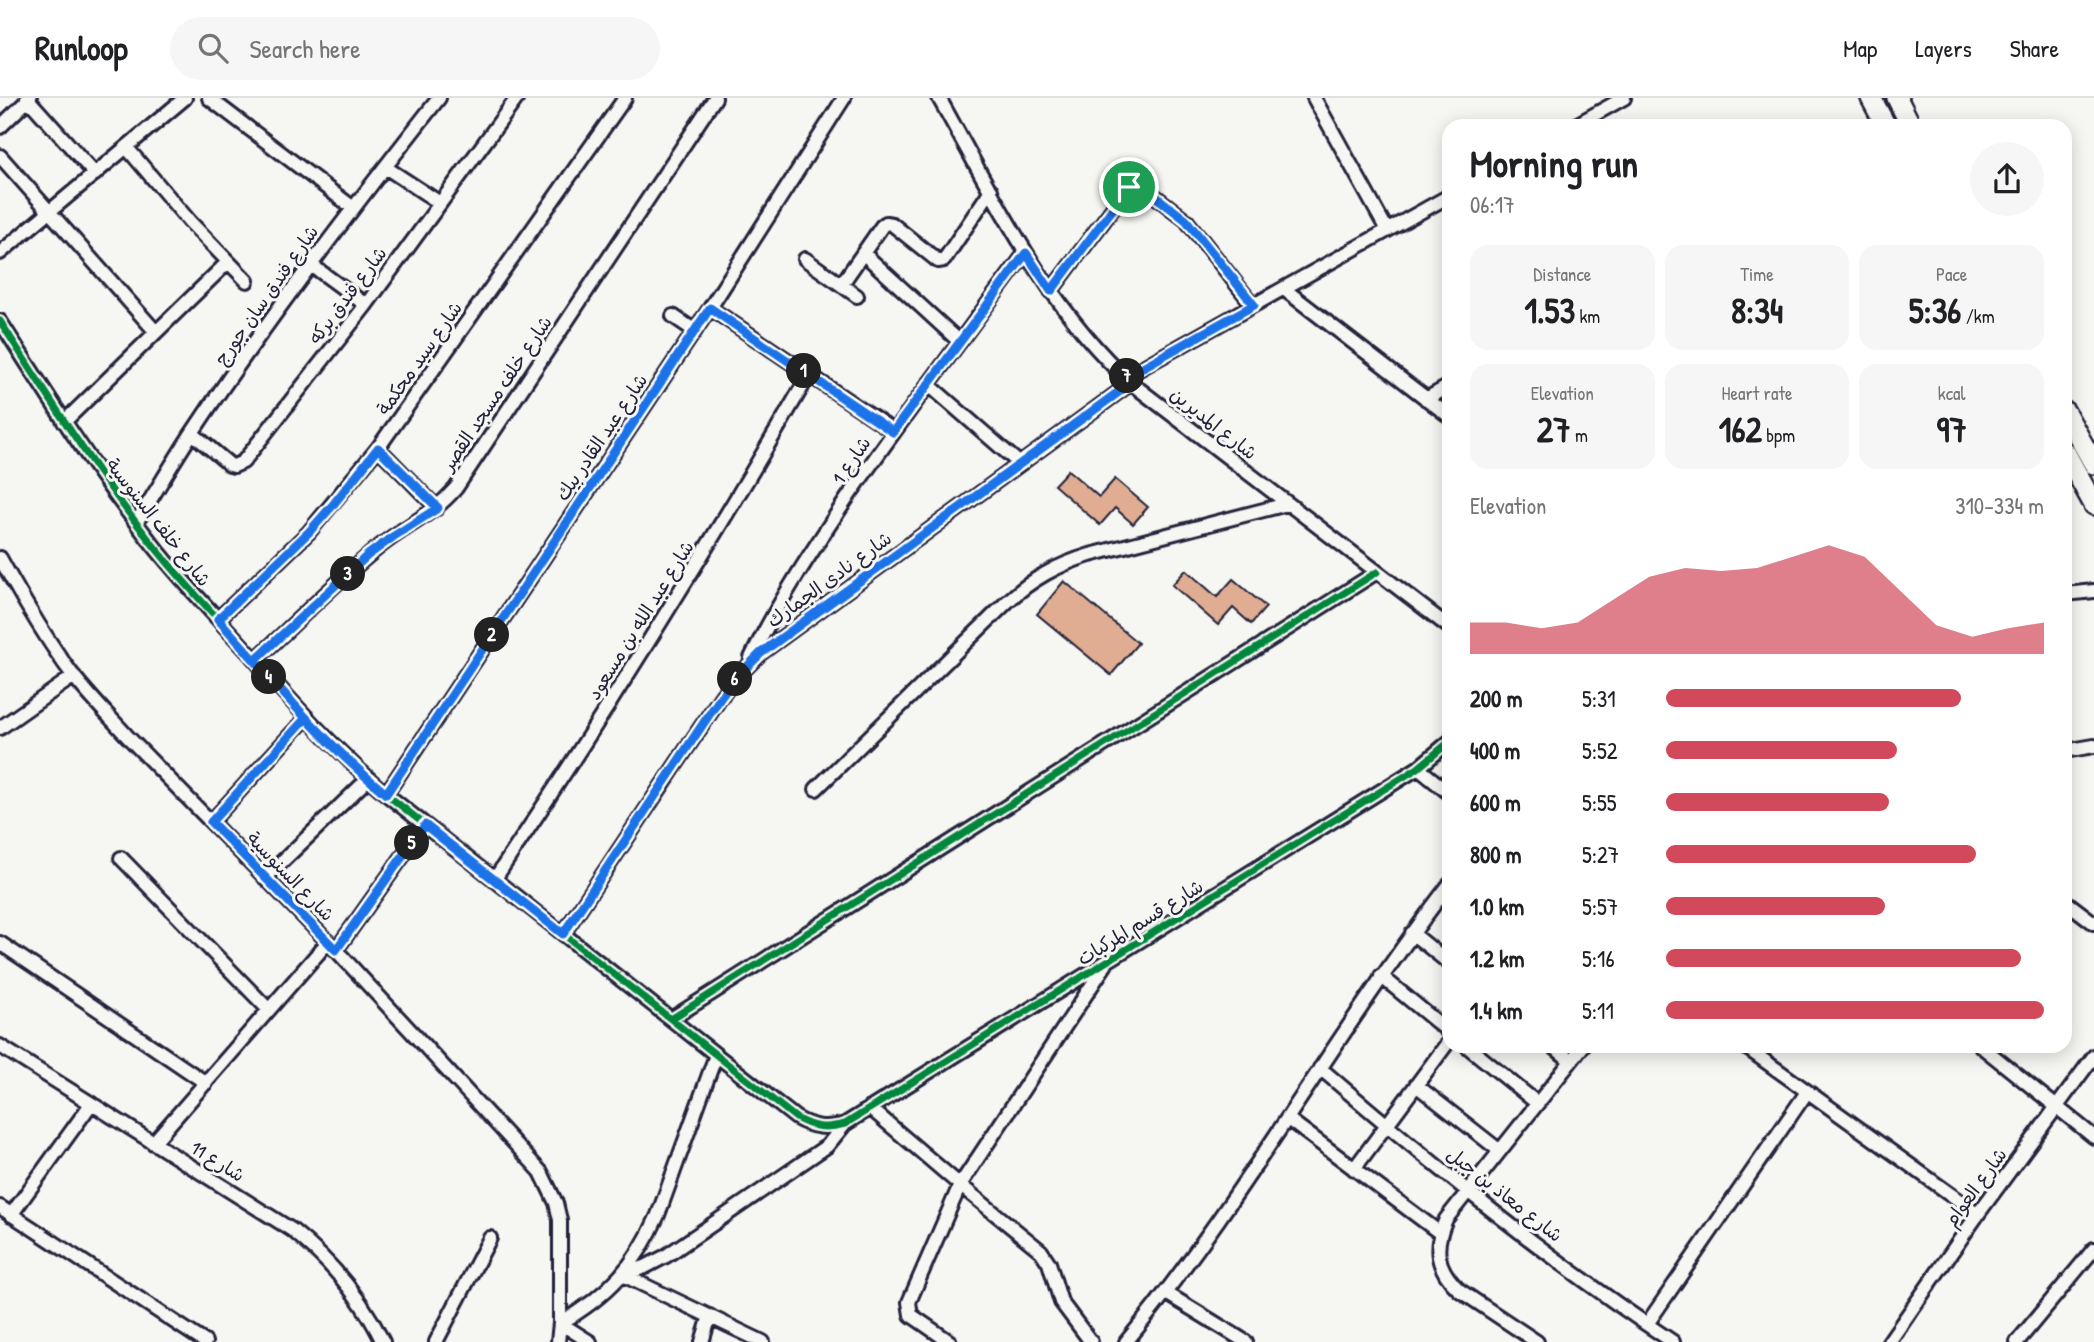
<!DOCTYPE html>
<meta charset="utf-8">
<style>
:root{--surface:#fff;--page:#f6f6f6;--text:#202124;--muted:#757577;--line:#e0e0e0;--accent:#d1495b}
body{margin:0;font-family:"Patrick Hand","Playpen Sans Arabic",sans-serif;background:var(--page);color:var(--text);height:100vh;display:flex;flex-direction:column;font-size:26px;white-space:nowrap}
*{box-sizing:border-box;margin:0}
p{font-size:23px;color:var(--muted)}
.icon{flex:none;width:38px;height:38px;fill:none;stroke:currentColor;stroke-width:2;stroke-linecap:round;stroke-linejoin:round}
.map{position:relative;flex:1;overflow:hidden}
.sheet{position:absolute;left:1442px;top:21px;width:630px;height:934px;display:flex;flex-direction:column;background:var(--surface);border-radius:21px;box-shadow:0 4px 18px #0003}
.sheet>*{flex:none}
.pin{position:absolute;display:grid;place-items:center;width:60px;height:60px;color:#fff;margin:-30px;border:4px solid #fff;border-radius:50%;box-shadow:0 2px 7px #0007}
.km{position:absolute;width:35px;height:35px;margin:-18px;border-radius:50%;background:#222;color:#fff;font-size:19px;line-height:35px;text-align:center}
.round{display:grid;place-items:center;flex:none;width:74px;height:74px;border-radius:37px;background:var(--page)}
.overview{display:flex;align-items:center;justify-content:space-between;height:119px;padding:0 28px}
h1{font-size:38px;font-weight:800;line-height:52px}
.metrics{display:grid;grid-template-columns:repeat(3,1fr);gap:10px;height:119px;padding:7px 28px}
.metrics div{display:grid;align-content:center;border-radius:18px;background:var(--page);text-align:center}
.metrics b{font-size:35px;font-weight:800}
.metrics small{font-size:19px;font-weight:400}
.metrics p{font-size:19px}
.chart{height:196px;padding:14px 28px}
.chart p{display:flex;justify-content:space-between}
.chart svg{width:100%;height:126px;margin-top:7px;fill:var(--accent);opacity:.7}
ul{padding:0 28px;list-style:none;font-size:23px}
li{display:grid;grid-template-columns:112px 84px 1fr;align-items:center;height:52px}
li i{height:18px;border-radius:9px;background:var(--accent)}
header{display:flex;align-items:center;gap:42px;box-sizing:border-box;height:98px;padding:0 35px;background:var(--surface);border-bottom:2px solid var(--line)}
header strong{font-size:33px}
nav{display:flex;gap:38px;margin-inline-start:auto;font-size:24px}
.search{width:490px;height:63px;background:var(--page);display:flex;align-items:center;gap:18px;box-sizing:border-box;padding:0 24px;border-radius:38px;color:var(--muted);font-size:26px}
.map>svg:first-child{display:block}
.building{fill:#e0ad93;stroke:#22223b;stroke-width:2}
.lines{fill:none;stroke-linecap:round;stroke-linejoin:round}
.street-casing{stroke:#22223b;stroke-width:18}
.secondary-casing{stroke:#22223b;stroke-width:24}
.street{stroke:#f6f6f2;stroke-width:12}
.secondary{stroke:#f6f6f2;stroke-width:19}
.cycleway-casing{stroke:#f6f6f2;stroke-width:11}
.cycleway{stroke:#00873e;stroke-width:7}
.route-casing{stroke:#fff;stroke-width:14}
.route{stroke:#1a73e8;stroke-width:9}
.labels{text-anchor:middle;stroke-width:6;stroke-linejoin:round;paint-order:stroke}
.street-label{font-size:19px;fill:#22223b;stroke:#f6f6f2}
</style>
<header>
<strong>Runloop</strong>
<div class="search"><svg class="icon" aria-label="search" viewBox="0 0 24 24"><circle cx="10" cy="10" r="6"/><path d="M15 15l6 6"/></svg>Search here</div>
<nav><a>Map</a><a>Layers</a><a>Share</a></nav>
</header>
<div class="map">
<svg width="2094" height="1244" viewBox="0 0 2094 1244">
<rect width="100%" height="100%" fill="#f6f6f2"/>
<filter id="ink" filterUnits="userSpaceOnUse"><feTurbulence type="fractalNoise" baseFrequency=".0143" numOctaves="2"/><feDisplacementMap in="SourceGraphic" scale="14" xChannelSelector="R" yChannelSelector="G"/><feConvolveMatrix kernelMatrix="1 2 1 2 8 2 1 2 1" color-interpolation-filters="sRGB"/></filter>
<g filter="url(#ink)">
<!-- building -->
<path class="building" d="M1068 372 1099 399 1115 381 1148 409 1133 426 1115 410 1100 427 1054 387Z
M1186 472 1217 499 1233 481 1266 509 1251 526 1233 510 1218 527 1172 487Z
M1064 483 1138 545 1111 577 1037 516Z"/>
<g class="lines">
<defs>
<path id="street" d="M27 0 95 76
M209 0 352 109
M939 0C995 100 1045 207 1131 285L1449 529
M1314 0 1387 132
M1574 28 1624 0
M0 29 30 0
M127 50 190 124 247 183
M0 58 156 234
M385 69 440 105
M0 155 185 0
M863 155 960 244
M805 161 857 198
M310 166 366 207
M841 187 882 128 886 125 892 126 938 163 944 162 991 92
M1284 191 1449 318
M1051 193 1129 89 1135 86 1142 88 1186 122 1253 207
M710 210 893 333
M673 218 695 233
M0 223C44 292 87 361 137 426 171 472 211 513 249 555 292 605 336 653 386 696L796 1020C813 1030 826 1031 845 1026L1418 670 1449 644
M1125 279 1449 98
M928 286 1020 366
M1426 301 1449 288
M64 324 228 164
M192 335 230 367 234 368 243 364 366 207 517 0
M378 350 437 410
M136 425C155 395 173 364 192 335 269 219 353 109 439 0
M0 460C22 500 45 540 72 576 89 598 109 618 127 638L336 852 541 1074 556 1105 560 1122V1225L558 1244
M2065 496 2094 493
M218 521 309 434 378 350 625 0
M751 560C779 502 814 450 850 396 907 314 967 234 1026 154
M255 562C296 525 335 484 379 449 406 427 432 418 456 390L715 0
M0 630 74 578
M2065 653 2094 648
M1418 670 1449 695
M816 691 1007 504C1032 481 1057 467 1090 457L1287 406
M386 696 710 210 844 0
M211 724 306 620
M121 760 269 912
M265 780 368 681
M494 782C605 617 709 449 809 277
M2065 803 2094 825
M1412 835 1449 865
M563 836 721 599 734 582 761 555 1131 285
M0 845 206 985
M336 852 425 727
M1381 878 1449 934
M671 921 1377 474
M0 948 292 1132C332 1164 361 1199 383 1244
M1467 948 1537 1005
M1553 948 1571 963
M1744 948 1978 1116
M1981 948 2094 1039
M1320 970C1433 1067 1549 1162 1673 1244
M1416 987 1500 1053
M870 1010 960 1087 1041 1153 1049 1165 1061 1204 1091 1244
M1288 1021 1440 1135
M153 1045 328 844
M1354 1071 1449 943
M0 1109 205 1244
M11 1117 91 1006
M624 1176 645 1169 666 1158 827 1048 845 1026
M623 1177 763 1244
M1166 1195 1246 1244
M1647 1226 1807 994
M436 1244 490 1140
M590 1244 560 1225C608 1198 636 1167 658 1117L716 957
M702 1244 710 1218
M950 1244 911 1217 909 1204 960 1087 1106 866
M1126 1244C1245 1100 1335 935 1449 787
M1537 1244 1459 1192C1436 1170 1433 1150 1446 1121L1583 948
M1889 1244 1978 1116 2094 958
M2017 1244 2094 1151"/>
<path id="secondary" d="M1871 0 1886 28
M1897 0 1911 28
M2065 314 2094 366
M2065 354 2094 407"/>
</defs>
<!-- street casing -->
<use href="#street" class="street-casing"/>
<!-- secondary casing -->
<use href="#secondary" class="secondary-casing"/>
<!-- street -->
<use href="#street" class="street"/>
<!-- secondary -->
<use href="#secondary" class="secondary"/>
<defs>
<path id="cycleway" d="M0 223C44 292 87 361 137 426 171 472 211 513 249 555 292 605 336 653 386 696L796 1020C813 1030 826 1031 845 1026L1418 670 1449 644
M671 921 1377 474"/>
</defs>
<!-- cycleway casing -->
<use href="#cycleway" class="cycleway-casing"/>
<!-- cycleway -->
<use href="#cycleway" class="cycleway"/>
</g>
</g>
<g class="lines" filter="url(#ink)">
<defs>
<path id="route" d="M1129 89 1051 193 1026 155 893 334 710 210 386 696C338 656 295 610 255 562L368 457 394 438 438 410 378 350 332 408 309 434 218 521 306 620 211 724 336 852 425 727 563 836 721 599 734 582 761 555 1131 285 1125 279 1254 207 1186 122 1142 88 1135 86 1129 89"/>
</defs>
<!-- route casing -->
<use href="#route" class="route-casing"/>
<!-- route -->
<use href="#route" class="route"/>
</g>
<g class="labels">
<!-- street labels -->
<g class="street-label">
<text transform="translate(266 197) rotate(-55)" y="7">شارع فندق سان جورج</text>
<text transform="translate(347 197) rotate(-53)" y="7">شارع فندق بركه</text>
<text transform="translate(419 260) rotate(-55)" y="7">شارع سيد محكمة</text>
<text transform="translate(496 295) rotate(-56)" y="7">شارع خلف مسجد القصر</text>
<text transform="translate(1214 325) rotate(38)" y="7">شارع المديرين</text>
<text transform="translate(601 339) rotate(-56)" y="7">شارع عبد القادر بيك</text>
<text transform="translate(851 362) rotate(-56)" y="7">شارع 1</text>
<text transform="translate(159 424) rotate(52)" y="7">شارع خلف السنوسية</text>
<text transform="translate(829 481) rotate(-36)" y="7">شارع نادى الجمارك</text>
<text transform="translate(640 522) rotate(-58)" y="7">شارع عبد الله بن مسعود</text>
<text transform="translate(291 778) rotate(46)" y="7">شارع السنوسية</text>
<text transform="translate(1140 824) rotate(-32)" y="7">شارع قسم المركبات</text>
<text transform="translate(218 1063) rotate(32)" y="7">شارع 11</text>
<text transform="translate(1975 1089) rotate(-54)" y="7">شارع العوام</text>
<text transform="translate(1505 1096) rotate(38)" y="7">شارع معاذ بن جبل</text>
</g>
</g>
</svg>
<div class="pin" style="left:1129px;top:89px;background:#1e9e55"><svg class="icon" aria-label="arrive" viewBox="0 0 24 24"><path d="M6 21V4h12l-3 4 3 4H6"/></svg></div>
<b class="km" style="left:804px;top:273px">1</b>
<b class="km" style="left:492px;top:537px">2</b>
<b class="km" style="left:348px;top:476px">3</b>
<b class="km" style="left:269px;top:579px">4</b>
<b class="km" style="left:412px;top:745px">5</b>
<b class="km" style="left:735px;top:581px">6</b>
<b class="km" style="left:1127px;top:278px">7</b>
<section class="sheet">
<div class="overview"><div><h1>Morning run</h1><p>06:17</p></div><a class="round"><svg class="icon" aria-label="share" viewBox="0 0 24 24"><path d="M12 15V3M7 8l5-5 5 5M5 13v7h14v-7"/></svg></a></div>
<div class="metrics">
<div><p>Distance</p><b>1.53<small> km</small></b></div>
<div><p>Time</p><b>8:34</b></div>
<div><p>Pace</p><b>5:36<small> /km</small></b></div>
</div>
<div class="metrics">
<div><p>Elevation</p><b>27<small> m</small></b></div>
<div><p>Heart rate</p><b>162<small> bpm</small></b></div>
<div><p>kcal</p><b>97</b></div>
</div>
<div class="chart"><p><span>Elevation</span>310–334 m</p>
<svg viewBox="0 0 160 44" preserveAspectRatio="none"><path d="M0 44V33L10 33L20 35L30 33L40 25L50 17L60 14L70 15L80 14L90 10L100 6L110 10L120 22L130 34L140 38L150 35L160 33V44z"/></svg>
</div>
<ul>
<li><b>200 m</b>5:31<i style="width:78%"></i></li>
<li><b>400 m</b>5:52<i style="width:61%"></i></li>
<li><b>600 m</b>5:55<i style="width:59%"></i></li>
<li><b>800 m</b>5:27<i style="width:82%"></i></li>
<li><b>1.0 km</b>5:57<i style="width:58%"></i></li>
<li><b>1.2 km</b>5:16<i style="width:94%"></i></li>
<li><b>1.4 km</b>5:11<i style="width:100%"></i></li>
</ul>
</section>
</div>
